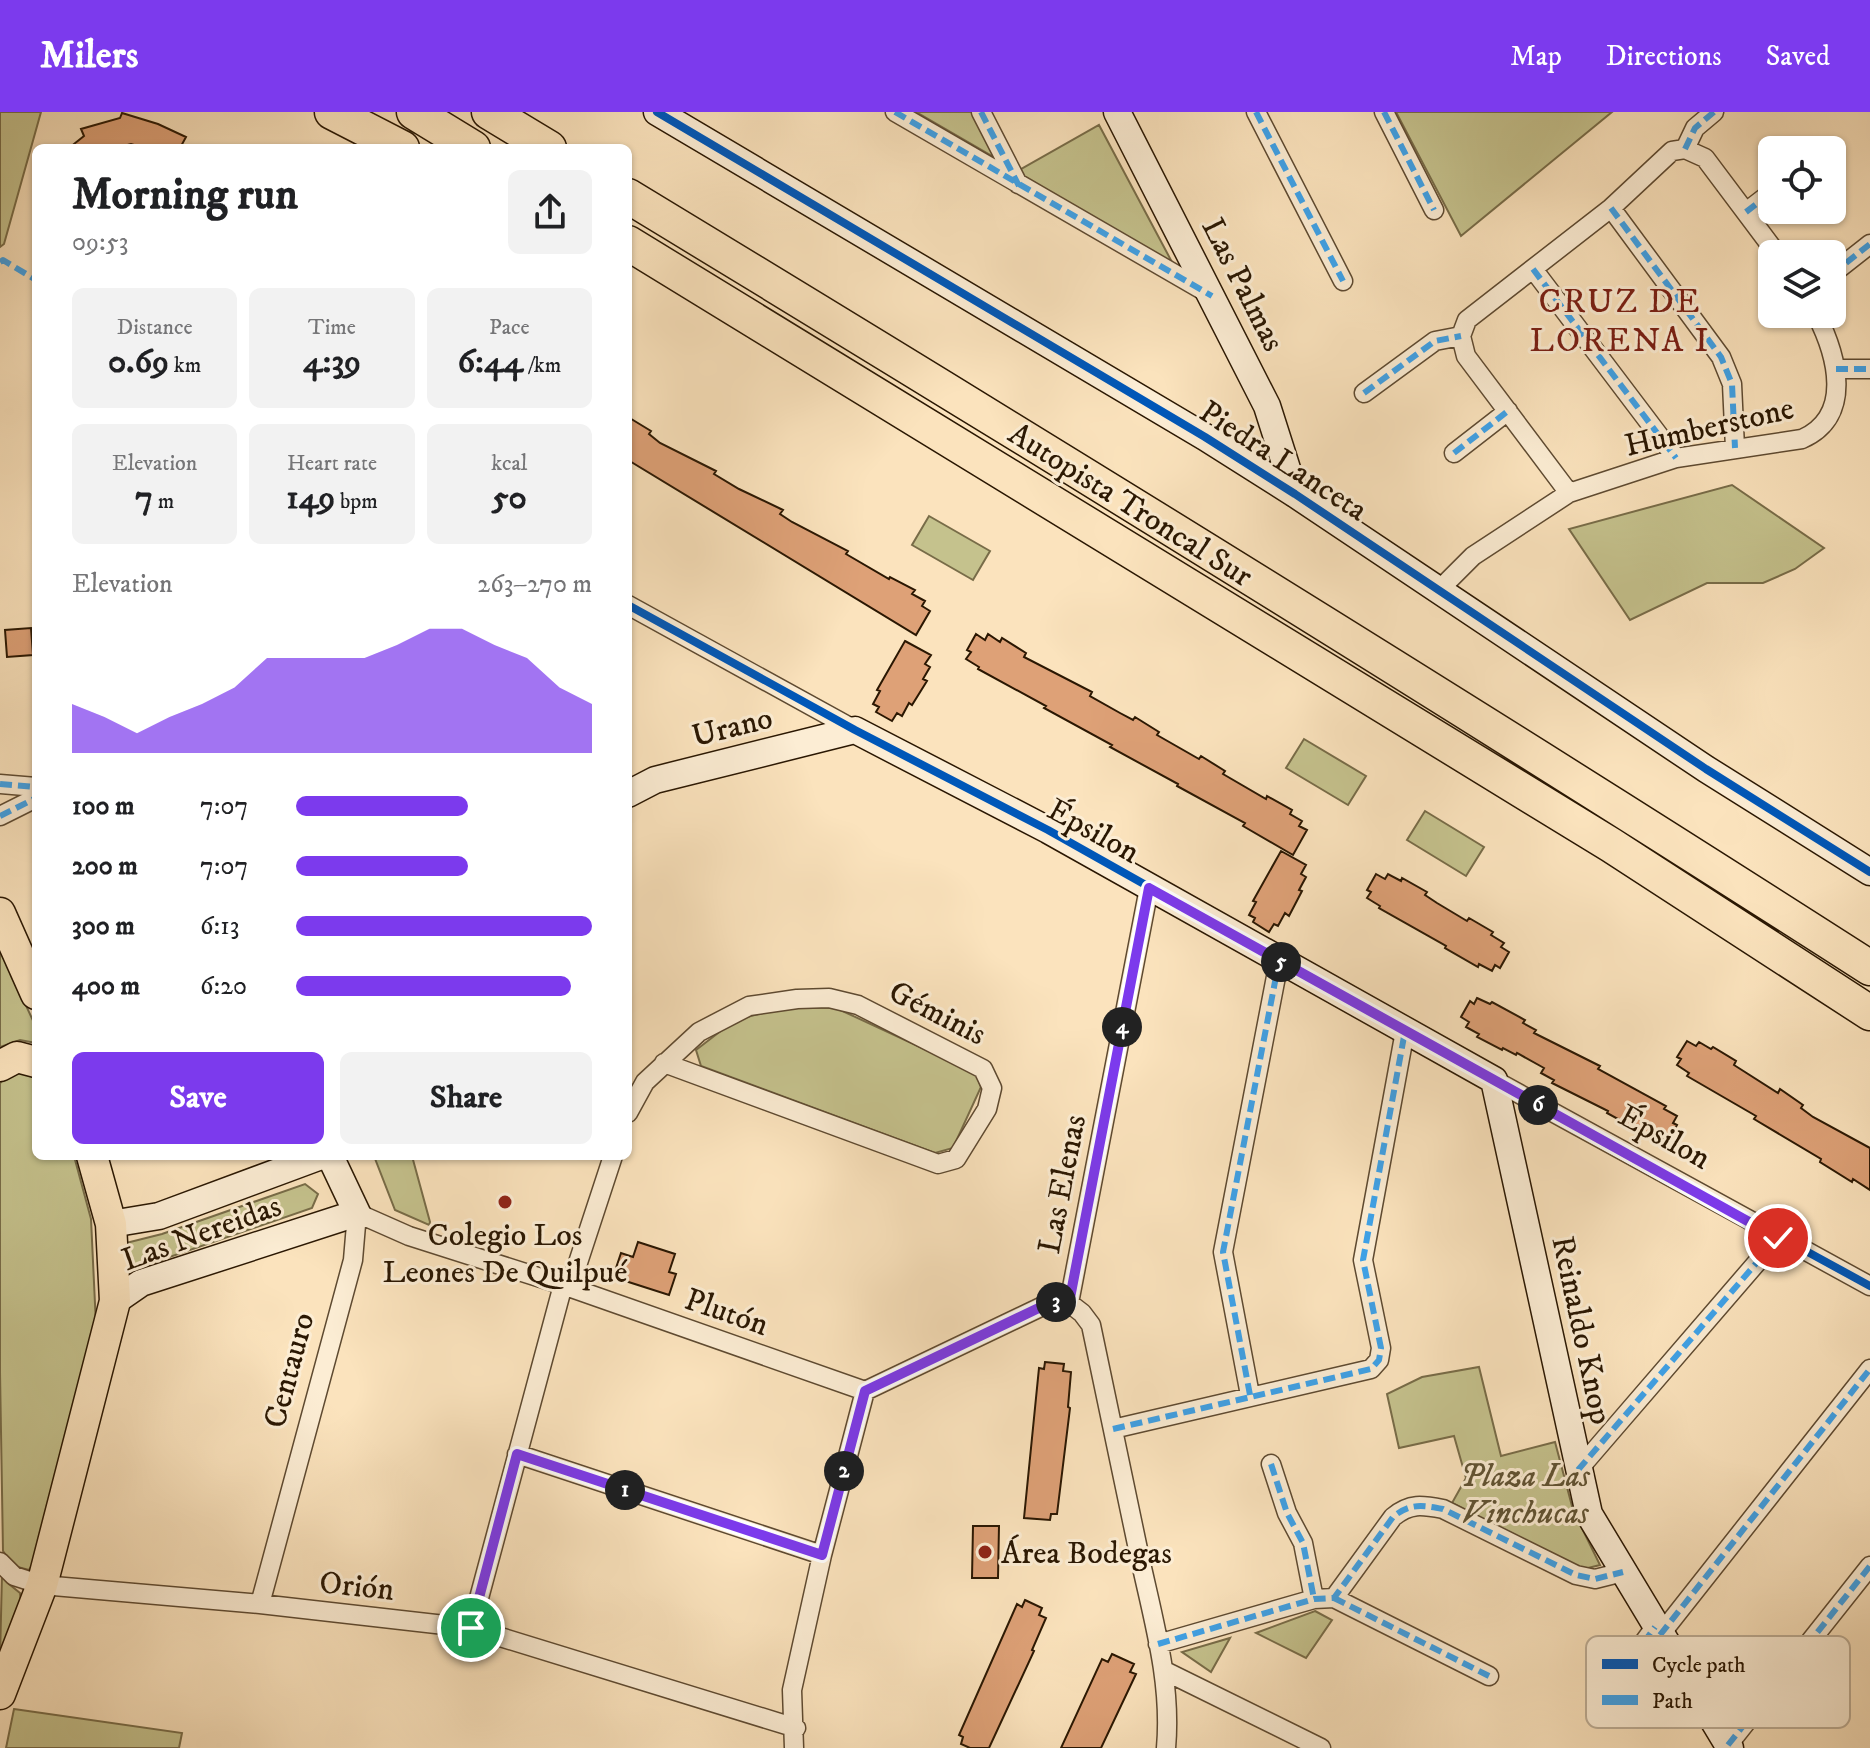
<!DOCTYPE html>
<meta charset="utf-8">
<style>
:root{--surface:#fff;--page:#f2f2f2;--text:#202124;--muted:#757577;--accent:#7c3aed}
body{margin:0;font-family:"IM FELL DW Pica",serif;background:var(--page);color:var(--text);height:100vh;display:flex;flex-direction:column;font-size:30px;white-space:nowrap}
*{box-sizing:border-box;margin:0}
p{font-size:26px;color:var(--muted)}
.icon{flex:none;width:44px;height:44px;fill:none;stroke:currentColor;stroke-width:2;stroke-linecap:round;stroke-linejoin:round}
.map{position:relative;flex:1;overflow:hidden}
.side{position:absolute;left:32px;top:32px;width:600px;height:1016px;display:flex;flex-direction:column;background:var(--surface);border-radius:12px;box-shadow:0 2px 6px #0004}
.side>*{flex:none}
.tools{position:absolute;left:1758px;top:24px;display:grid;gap:16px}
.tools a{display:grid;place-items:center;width:88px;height:88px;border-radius:12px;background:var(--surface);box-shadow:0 2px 6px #0004;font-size:40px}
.pin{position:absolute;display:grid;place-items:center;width:68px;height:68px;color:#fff;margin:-34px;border:4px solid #fff;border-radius:50%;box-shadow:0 2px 8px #0007}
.km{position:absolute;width:40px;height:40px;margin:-20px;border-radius:50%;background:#222;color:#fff;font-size:22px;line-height:40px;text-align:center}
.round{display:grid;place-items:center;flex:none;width:84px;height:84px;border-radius:12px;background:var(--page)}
.head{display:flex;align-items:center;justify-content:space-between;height:136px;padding:0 40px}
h1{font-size:44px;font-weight:700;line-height:60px}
.figures{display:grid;grid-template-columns:repeat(3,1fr);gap:12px;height:136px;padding:8px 40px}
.figures div{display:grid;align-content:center;border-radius:12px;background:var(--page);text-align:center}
.figures b{font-size:34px;font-weight:700}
.figures small{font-size:22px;font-weight:400}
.figures p{font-size:22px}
.chart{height:224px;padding:16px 40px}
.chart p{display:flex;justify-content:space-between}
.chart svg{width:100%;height:144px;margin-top:8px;fill:var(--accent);opacity:.7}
.button{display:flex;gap:16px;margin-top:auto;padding:16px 40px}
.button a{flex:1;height:92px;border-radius:12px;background:var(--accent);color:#fff;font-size:32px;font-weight:700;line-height:92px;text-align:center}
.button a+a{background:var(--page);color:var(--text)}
ul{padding:0 40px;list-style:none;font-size:26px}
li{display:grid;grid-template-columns:128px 96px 1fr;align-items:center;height:60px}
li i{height:20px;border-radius:10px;background:var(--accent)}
header{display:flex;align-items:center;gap:48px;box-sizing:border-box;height:112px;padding:0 40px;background:var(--accent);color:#fff}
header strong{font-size:38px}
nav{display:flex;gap:44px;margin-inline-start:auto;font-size:28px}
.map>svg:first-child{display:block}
.green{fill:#c5c28d;stroke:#786c48;stroke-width:2}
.building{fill:#dea177;stroke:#2a1702;stroke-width:2}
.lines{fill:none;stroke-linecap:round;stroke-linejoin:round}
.street-casing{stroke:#5e4a31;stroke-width:21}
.secondary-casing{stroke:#2a1702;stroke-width:29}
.primary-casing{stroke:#2a1702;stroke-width:33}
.highway-casing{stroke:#2a1702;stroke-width:37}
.street{stroke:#fcedd4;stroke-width:18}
.secondary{stroke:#fcedd4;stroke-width:26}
.primary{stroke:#fbe3bd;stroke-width:30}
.highway{stroke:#fbe3bd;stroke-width:34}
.quiet{stroke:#3ea2e9;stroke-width:6;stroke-dasharray:12 6;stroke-linecap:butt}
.cycleway-casing{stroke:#fcedd4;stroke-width:13}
.cycleway{stroke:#0057b8;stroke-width:8}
.route-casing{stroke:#fff;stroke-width:16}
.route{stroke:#7c3aed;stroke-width:10}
.poi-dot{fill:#8f2418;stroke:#fcedd4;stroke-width:3}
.labels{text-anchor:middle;stroke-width:6;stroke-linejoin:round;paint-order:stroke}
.street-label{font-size:32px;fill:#2a1702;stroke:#fcedd4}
.poi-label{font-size:32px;fill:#2a1702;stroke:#fcedd4}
.park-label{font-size:32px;font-style:italic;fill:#605333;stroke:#fcedd4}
.neighbourhood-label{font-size:34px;letter-spacing:2px;fill:#7a1f14;stroke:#fcedd4}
.key{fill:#fcedd4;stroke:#bdad95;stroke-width:2}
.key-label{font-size:22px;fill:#2a1702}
</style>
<header>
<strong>Milers</strong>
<nav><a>Map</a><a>Directions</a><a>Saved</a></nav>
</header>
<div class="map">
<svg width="1870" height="1636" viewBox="0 0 1870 1636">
<rect width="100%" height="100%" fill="#fbe3bd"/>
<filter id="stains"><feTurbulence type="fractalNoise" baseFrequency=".0025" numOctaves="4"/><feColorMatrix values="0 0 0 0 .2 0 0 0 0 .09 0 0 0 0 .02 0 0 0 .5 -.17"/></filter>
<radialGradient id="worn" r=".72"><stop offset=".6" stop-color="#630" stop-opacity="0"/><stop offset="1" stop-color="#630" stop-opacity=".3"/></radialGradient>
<!-- green -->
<path class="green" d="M0 0H41L4 132 0 135Z
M916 0H972L999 48Z
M1396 0H1612L1461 124Z
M1099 13 1173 152 1016 60Z
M1732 373 1824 436 1795 457 1763 471H1707L1630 508 1569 417Z
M929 404 990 439 973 468 912 433Z
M1304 627 1366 664 1348 693 1286 656Z
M1425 699 1484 735 1466 764 1407 728Z
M0 838 36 915V931L20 928 0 935Z
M786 895 836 896 976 961 981 975 953 1036 935 1041 701 954 696 938 735 908Z
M23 958 36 962V1044H74L91 1107 96 1213 35 1448 29 1458 14 1454 3 1439 0 1260V972L3 964Z
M374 1044H412L430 1110 429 1113 395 1098Z
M305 1072 318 1082 312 1096 129 1159 126 1131 162 1122Z
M1479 1255 1501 1344 1555 1330 1573 1398 1600 1453 1580 1458 1452 1391 1466 1366 1454 1324 1399 1336 1387 1282 1422 1265Z
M2 1462 9 1472 20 1481 21 1492 0 1546Z
M1315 1499 1332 1508 1306 1546 1256 1521Z
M1230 1526 1211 1560 1182 1540Z
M14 1597 182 1621 179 1636H6Z"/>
<!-- building -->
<path class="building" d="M122 1 158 12 186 25 180 36H144L131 32 116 36H69L84 24 81 17 120 6Z
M628 305 651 319 649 322 660 331 716 359 714 362 739 377 783 398 780 402 792 410 848 439 846 442 889 467 890 465 915 478 912 482 925 489 922 494 930 499 916 523 628 348Z
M31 516 33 543 7 545 5 518Z
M976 522 985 528 988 522 1000 530 1002 526 1026 541 1024 545 1092 580 1090 584 1120 601 1133 608 1135 605 1159 620 1157 623 1199 647 1201 644 1225 659 1223 662 1266 687 1267 684 1292 698 1290 702 1302 709 1299 714 1307 718 1293 743 1243 714 1245 711 1177 674 1178 672 1110 635 1112 633 1044 596 1046 594 978 557 979 555 966 547 971 540 967 538Z
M905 529 931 543 925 552 930 555 923 567 927 569 912 593 909 591 902 604 897 601 892 609 876 600 879 595 873 592 880 579 877 578Z
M1281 739 1306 753 1301 762 1306 765 1299 778 1302 779 1289 804 1285 801 1278 814 1274 812 1269 820 1253 810 1255 806 1249 803 1256 790 1253 789Z
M1376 762 1385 767 1388 762 1401 769 1402 766 1427 780 1425 783 1437 791 1467 809 1469 806 1493 820 1491 823 1504 831 1501 835 1509 840 1500 856 1495 853 1492 859 1479 852 1478 855 1445 836 1446 834 1379 796 1380 794 1367 786 1371 780 1367 778Z
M1477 886 1490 892 1492 890 1525 908 1523 911 1536 918 1534 921 1600 954 1598 957 1666 994 1664 997 1677 1004 1673 1011 1677 1013 1668 1029 1659 1024 1657 1029 1644 1022 1642 1025 1618 1011 1620 1008 1607 1001 1608 999 1552 971 1554 968 1541 961 1544 956 1517 941 1516 943 1503 936 1502 938 1477 925 1479 922 1466 915 1469 910 1461 905 1470 889 1474 892Z
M1687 929 1696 934 1699 930 1711 937 1713 935 1736 949 1734 953 1778 981 1780 977 1803 993 1801 996 1813 1005 1870 1036V1078L1853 1067 1852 1070 1820 1050 1821 1047 1754 1007 1756 1004 1687 964 1689 961 1677 953 1681 947 1677 945Z
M638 1130 675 1142 669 1160 676 1162 669 1183 613 1165 621 1141 633 1145Z
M1045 1250 1064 1252 1063 1259 1071 1260 1068 1295 1070 1296 1057 1402H1051L1050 1408 1024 1406 1039 1256 1044 1257Z
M973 1414H999L998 1466H972Z
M1025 1488 1042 1496 1039 1503 1046 1506 1032 1538 1034 1539 989 1636H970L961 1632 963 1625 959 1623 1017 1492 1022 1495Z
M1112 1542 1134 1552 1130 1560 1136 1562 1101 1636H1061L1102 1547 1108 1550Z"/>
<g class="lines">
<defs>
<path id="street" d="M895 0 1211 183
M981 0 1018 72
M1256 0 1343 169
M1384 0 1434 98
M1685 37 1705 46 1777 142
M1685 37 1695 16 1714 0
M1611 96 1721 245 1732 272 1735 336
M1746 100 1772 80
M1533 157 1676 346
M1832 162 1870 132
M1461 224 1467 208 1611 96 1672 39 1685 37
M1461 224 1466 244 1569 381
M1836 257H1870
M1364 281 1435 229 1461 224
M1454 341 1508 299
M1439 478 1473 444 1569 381 1676 346 1802 327C1854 304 1837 243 1816 202
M628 493 855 618
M0 672 36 675
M0 704 36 686
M1494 968 1870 1174
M628 1001 645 970 699 920 749 894 797 887 829 886 858 893 983 957 992 976 987 997 956 1047 938 1052 664 951
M570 1175 613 1044
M1069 1191 1082 1201 1091 1213C1107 1289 1123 1365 1139 1442 1153 1507 1172 1570 1166 1636
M1069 1191 1149 776
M1250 1283 1223 1140 1279 849
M1113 1317 1371 1257 1379 1248 1381 1236 1363 1148 1405 919
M517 1342 822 1443
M1271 1352 1287 1401 1303 1431 1314 1487
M1578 1358 1778 1126
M0 1450 14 1464 42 1473 260 1492 471 1516 796 1616
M1334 1486 1489 1564
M260 1492 353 1148 357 1101 409 1124 563 1173 865 1279 1045 1193 1069 1191
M471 1516 563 1173
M1660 1523 1870 1257
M1158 1532 1314 1487 1334 1486 1393 1405C1410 1391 1422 1393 1443 1397L1576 1463 1595 1467 1623 1460
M1165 1559 1321 1636
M1601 1589 1655 1515
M1728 1633 1870 1454
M794 1636 792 1578 822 1443 865 1279"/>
<path id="secondary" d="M657 0 1205 325 1295 382 1706 657 1870 760
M1117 0 1267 294 1295 382
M628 682 655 668 855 618 1048 718 1494 968 1589 1402 1730 1636
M111 1112 159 1104 321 1044
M115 1189 141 1171 357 1101 330 1044"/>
<path id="primary" d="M0 801 36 882
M0 954 17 945 36 950
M0 1582 42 1473 115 1189 111 1112 92 1044"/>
<path id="highway" d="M332 0 402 36
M414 0 473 36
M489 0 549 36
M628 84C1045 337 1460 593 1870 856
M628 131 1611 733 1870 901"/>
</defs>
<!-- street casing -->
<use href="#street" class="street-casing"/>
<!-- secondary casing -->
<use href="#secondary" class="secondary-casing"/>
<!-- primary casing -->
<use href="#primary" class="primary-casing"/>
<!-- highway casing -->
<use href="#highway" class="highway-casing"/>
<!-- street -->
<use href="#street" class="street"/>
<!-- secondary -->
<use href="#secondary" class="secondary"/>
<!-- primary -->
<use href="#primary" class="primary"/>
<!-- highway -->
<use href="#highway" class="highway"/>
<!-- quiet -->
<path class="quiet" d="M895 0 1212 184
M981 0 1019 74
M1256 0 1343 169
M1384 0 1434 98
M1685 37 1695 16 1714 0
M1611 96 1721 245 1732 272 1735 336
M1746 100 1772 80
M0 150 3 148 36 168
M1533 157 1676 346
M1832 162 1870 132
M1836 257H1870
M1364 281 1435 229 1461 224
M1454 341 1508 299
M0 672 36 675
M0 704 36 686
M1250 1283 1223 1140 1279 849
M1113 1317 1371 1257 1379 1248 1381 1236 1363 1148 1405 919
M1271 1352 1287 1401 1303 1431 1314 1487
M1578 1358 1778 1126
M1334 1486 1489 1564
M1660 1523 1870 1257
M1158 1532 1314 1487 1334 1486 1393 1405C1410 1391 1422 1393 1443 1397L1576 1463 1595 1467 1623 1460
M1601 1589 1655 1515
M1728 1633 1870 1454"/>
<defs>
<path id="cycleway" d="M657 0 1205 325 1295 382 1706 657 1870 760
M628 493 855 618 1048 718 1460 950 1870 1174"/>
</defs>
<!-- cycleway casing -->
<use href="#cycleway" class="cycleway-casing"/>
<!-- cycleway -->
<use href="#cycleway" class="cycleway"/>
</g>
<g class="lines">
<defs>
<path id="route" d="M471 1516 517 1342 822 1443 865 1279 1045 1193 1069 1191 1149 776 1778 1126"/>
</defs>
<!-- route casing -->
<use href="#route" class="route-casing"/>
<!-- route -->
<use href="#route" class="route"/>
</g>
<!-- markers -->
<g class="poi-dot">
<circle cx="505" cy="1090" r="8"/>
<circle cx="985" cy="1440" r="8"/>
</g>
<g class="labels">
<!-- street labels -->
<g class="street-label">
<text transform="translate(1244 172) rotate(63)" y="11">Las Palmas</text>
<text transform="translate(1709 314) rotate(-13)" y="11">Humberstone</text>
<text transform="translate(1284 348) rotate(33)" y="11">Piedra Lanceta</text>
<text transform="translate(1131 392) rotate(32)" y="11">Autopista Troncal Sur</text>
<text transform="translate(732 614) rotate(-14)" y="11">Urano</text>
<text transform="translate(1094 718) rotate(29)" y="11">Épsilon</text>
<text transform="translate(938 900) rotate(27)" y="11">Géminis</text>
<text transform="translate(1665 1024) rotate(29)" y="11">Épsilon</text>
<text transform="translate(1061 1072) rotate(-79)" y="11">Las Elenas</text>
<text transform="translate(201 1120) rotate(-20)" y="11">Las Nereidas</text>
<text transform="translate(727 1199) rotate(19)" y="11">Plutón</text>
<text transform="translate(1583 1218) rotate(78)" y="11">Reinaldo Knop</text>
<text transform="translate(288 1258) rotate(-75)" y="11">Centauro</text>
<text transform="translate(357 1473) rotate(6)" y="11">Orión</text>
</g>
<!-- poi labels -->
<g class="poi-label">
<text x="505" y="1133">Colegio Los<tspan x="505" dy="37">Leones De Quilpué</tspan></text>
<text x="1001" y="1451" text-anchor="start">Área Bodegas</text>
</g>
<!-- park labels -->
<g class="park-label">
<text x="1525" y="1374">Plaza Las<tspan x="1525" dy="37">Vinchucas</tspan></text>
</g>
<!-- neighbourhood labels -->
<g class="neighbourhood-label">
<text x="1620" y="200">CRUZ DE<tspan x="1620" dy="39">LORENA I</tspan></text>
</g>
</g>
<!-- legend -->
<rect x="1586" y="1524" width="264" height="92" rx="12" class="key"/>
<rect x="1602" y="1547" width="36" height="10" fill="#0057b8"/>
<rect x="1602" y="1583" width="36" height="10" fill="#3ea2e9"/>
<g class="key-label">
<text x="1652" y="1560">Cycle path</text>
<text x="1652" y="1596">Path</text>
</g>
<rect width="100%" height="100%" filter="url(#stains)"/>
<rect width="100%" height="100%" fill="url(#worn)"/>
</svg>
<div class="tools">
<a><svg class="icon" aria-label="locate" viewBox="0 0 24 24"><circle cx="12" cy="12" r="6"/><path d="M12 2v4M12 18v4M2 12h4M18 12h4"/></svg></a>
<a><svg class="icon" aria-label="layers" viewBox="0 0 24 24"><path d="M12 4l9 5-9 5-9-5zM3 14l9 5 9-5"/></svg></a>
</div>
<div class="pin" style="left:471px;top:1516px;background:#1e9e55"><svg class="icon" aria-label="arrive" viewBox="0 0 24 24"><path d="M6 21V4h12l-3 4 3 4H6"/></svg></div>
<div class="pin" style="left:1778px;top:1126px;background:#d93025"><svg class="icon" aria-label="check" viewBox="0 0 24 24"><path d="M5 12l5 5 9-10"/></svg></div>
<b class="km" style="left:625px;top:1378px">1</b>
<b class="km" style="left:844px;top:1359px">2</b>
<b class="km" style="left:1056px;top:1190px">3</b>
<b class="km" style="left:1122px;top:915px">4</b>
<b class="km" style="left:1281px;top:850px">5</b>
<b class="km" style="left:1538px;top:993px">6</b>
<section class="side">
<div class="head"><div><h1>Morning run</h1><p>09:53</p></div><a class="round"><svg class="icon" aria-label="share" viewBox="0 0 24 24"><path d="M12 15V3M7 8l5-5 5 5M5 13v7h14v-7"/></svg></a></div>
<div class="figures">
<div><p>Distance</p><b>0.69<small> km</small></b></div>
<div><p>Time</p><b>4:39</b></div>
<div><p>Pace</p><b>6:44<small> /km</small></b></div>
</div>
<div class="figures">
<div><p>Elevation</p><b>7<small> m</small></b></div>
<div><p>Heart rate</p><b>149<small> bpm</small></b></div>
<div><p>kcal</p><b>50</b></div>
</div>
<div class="chart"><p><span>Elevation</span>263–270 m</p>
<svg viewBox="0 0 160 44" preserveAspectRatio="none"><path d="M0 44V29L10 33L20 38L30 33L40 29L50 24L60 15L70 15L80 15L90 15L100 11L110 6L120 6L130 11L140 15L150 24L160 29V44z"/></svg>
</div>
<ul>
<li><b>100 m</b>7:07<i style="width:58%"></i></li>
<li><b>200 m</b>7:07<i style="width:58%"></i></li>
<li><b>300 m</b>6:13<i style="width:100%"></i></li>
<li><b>400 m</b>6:20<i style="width:93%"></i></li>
</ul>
<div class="button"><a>Save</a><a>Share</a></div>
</section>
</div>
